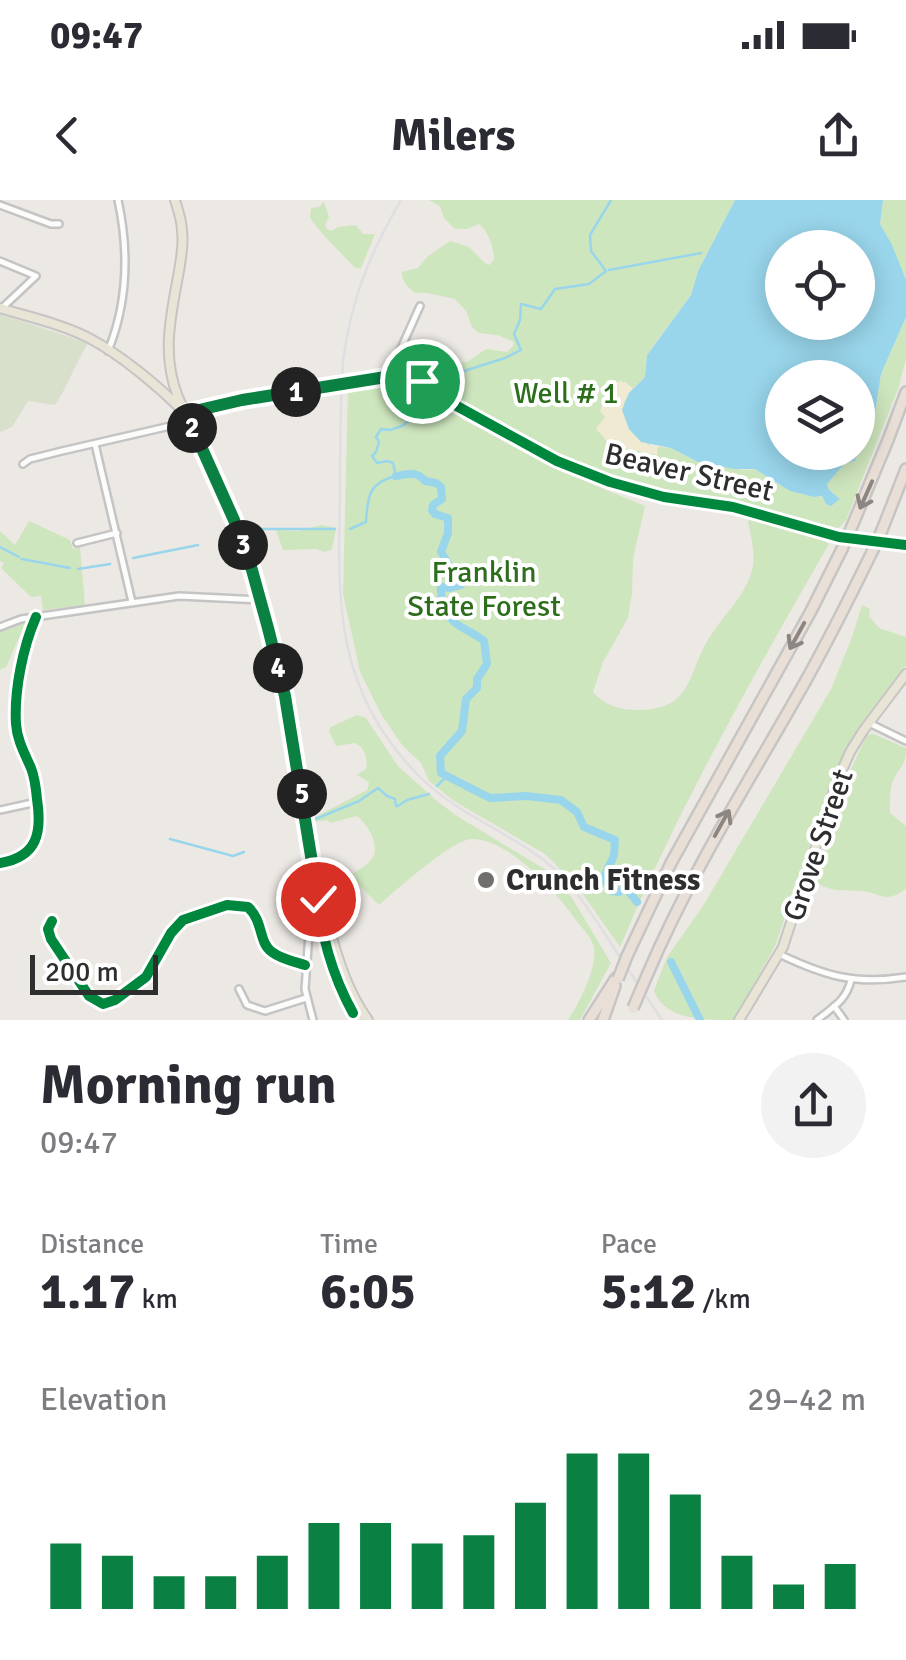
<!DOCTYPE html>
<meta charset="utf-8">
<style>
:root{--surface:#fff;--page:#f2f2f3;--text:#2b2b33;--muted:#7c7c81;--accent:#0b8043}
body{margin:0;font-family:Signika,sans-serif;background:var(--page);color:var(--text);height:100vh;display:flex;flex-direction:column;font-size:38px;white-space:nowrap}
*{box-sizing:border-box;margin:0}
p{font-size:32px;color:var(--muted)}
.icon{flex:none;width:55px;height:55px;fill:none;stroke:currentColor;stroke-width:2;stroke-linecap:round;stroke-linejoin:round}
.map{position:relative;height:820px;overflow:hidden}
.drawer{display:flex;flex-direction:column;background:var(--surface);flex:1}
.drawer>*{flex:none}
.buttons{position:absolute;left:765px;top:30px;display:grid;gap:20px}
.buttons a{display:grid;place-items:center;width:110px;height:110px;border-radius:50%;background:var(--surface);box-shadow:0 5px 25px #0003;font-size:50px}
.scale{position:absolute;left:30px;bottom:25px;width:128px;box-sizing:border-box;padding-left:10px;border:5px solid #2e2e2e;border-top:0;font-size:28px;line-height:35px;white-space:nowrap;color:#2e2e2e;-webkit-text-stroke:8px #fff;paint-order:stroke}
.pin{position:absolute;display:grid;place-items:center;width:85px;height:85px;color:#fff;margin:-42px;border:5px solid #fff;border-radius:50%;box-shadow:0 2px 10px #0007}
.km{position:absolute;width:50px;height:50px;margin:-25px;border-radius:50%;background:#222;color:#fff;font-size:28px;line-height:50px;text-align:center}
.round{display:grid;place-items:center;flex:none;width:105px;height:105px;border-radius:52px;background:var(--page)}
.overview{display:flex;align-items:center;justify-content:space-between;height:170px;padding:0 40px}
h1{font-size:55px;font-weight:700;line-height:75px}
.metrics{display:grid;grid-template-columns:repeat(3,1fr);gap:15px;height:170px;padding:10px 40px}
.metrics div{display:grid;align-content:center}
.metrics b{font-size:50px;font-weight:700}
.metrics small{font-size:28px;font-weight:400}
.metrics p{font-size:28px}
.chart{height:280px;padding:20px 40px}
.chart p{display:flex;justify-content:space-between}
.chart svg{width:100%;height:180px;margin-top:10px;stroke:var(--accent);stroke-width:6}
.status{display:flex;justify-content:space-between;align-items:center;height:70px;padding:0 50px;background:var(--surface);direction:ltr}
.status svg{height:28px;fill:currentColor}
header{display:flex;justify-content:space-between;align-items:center;height:130px;padding:0 40px;background:var(--surface);font-size:45px;font-weight:700}
.map>svg:first-child{display:block}
.green{fill:#cee6be}
.sand{fill:#f0ead3}
.cemetery{fill:#d8e0cc}
.water{fill:#99d6ec;fill-rule:evenodd}
.lines{fill:none;stroke-linecap:round;stroke-linejoin:round}
.stream{stroke:#99d6ec;stroke-width:2.5}
.river{stroke:#99d6ec;stroke-width:8}
.minor-casing{stroke:#c5c4c5;stroke-width:10}
.major-casing{stroke:#c6c5c4;stroke-width:12}
.highway-casing{stroke:#c6c5c4;stroke-width:14}
.minor{stroke:#fcfcfb;stroke-width:5}
.major{stroke:#e8e4d6;stroke-width:8}
.highway{stroke:#eadfd6;stroke-width:9}
.rail{stroke:#dfdfe1;stroke-width:2.5}
.highway-bridge-casing{stroke:#c6c5c4;stroke-width:14;stroke-linecap:butt}
.highway-bridge{stroke:#eadfd6;stroke-width:9}
.cycleway-casing{stroke:#fff;stroke-width:16}
.cycleway{stroke:#00873e;stroke-width:10}
.oneway{stroke:#8c8682}
.route-casing{stroke:#fff;stroke-width:20}
.route{stroke:#0b8043;stroke-width:12}
.poi-dot{fill:#706f6e;stroke:#fff;stroke-width:4}
.labels{text-anchor:middle;stroke-width:8;stroke-linejoin:round;paint-order:stroke}
.park-label{font-size:30px;fill:#2c6e1b;stroke:#fff}
.street-label{font-size:30px;fill:#2e2e2e;stroke:#fff}
.poi-label{font-size:30px;font-weight:bold;fill:#2e2e2e;stroke:#fff;text-anchor:start}
</style>
<div class="status"><b>09:47</b><svg viewBox="0 0 49 12"><path d="M0 12V9h3v3zM5 12V6h3v6zM10 12V3h3v9zM15 12V0h3v12zM26 1h20v11H26zM47 4h2v5h-2z"/></svg></div>
<header><svg class="icon" aria-label="back" viewBox="0 0 24 24"><path d="M15 5l-7 7 7 7"/></svg>Milers<svg class="icon" aria-label="share" viewBox="0 0 24 24"><path d="M12 15V3M7 8l5-5 5 5M5 13v7h14v-7"/></svg></header>
<div class="map">
<svg width="906" height="820" viewBox="0 0 906 820">
<rect width="100%" height="100%" fill="#ece8e4"/>
<!-- green -->
<path class="green" d="M429 0H735L698 71 691 95 650 150 647 155 645 177 633 188 650 246 671 248 698 262 744 270 755 269 790 291 814 297 822 296 826 304 840 299 829 290 827 284 845 263 855 261 864 227 875 214 881 174 906 117V159L898 189 846 320 840 327 835 329 742 302 687 293H660L611 280 575 266 446 195 424 178 431 176 433 169 438 166 467 162 486 149 507 152 513 146 514 142 497 135 479 133 472 127 466 111 455 99 427 93H415C409 88 401 81 402 72L418 68 427 57 450 41 469 47 485 63 489 65 494 60C494 49 488 30 479 24L467 29H455L444 18 440 6Z
M883 0H906V80L880 24Z
M324 2 329 17 325 25 327 29 331 31 338 27 356 25 363 34H375L361 68H356C349 62 312 24 310 17 310 14 311 11 311 8L319 7Z
M404 181 417 183 464 220 551 267 645 306 633 359 632 394 628 418 603 462 593 492C604 504 616 509 633 510 697 512 685 472 713 432 726 413 743 397 751 374 757 357 751 338 748 321L750 317 755 316C778 323 809 329 829 344 754 474 678 609 620 747L577 686 545 654 454 601 429 581 421 563 402 545 381 514 360 472 343 394 348 189Z
M29 321 70 340 73 349 80 347 85 405 43 410 41 396 31 397 1 368 4 363 0 361V331L15 345Z
M322 325 336 328 332 349 325 352 316 349 283 350 276 330 298 331Z
M862 405 870 409 869 416 879 428 906 437V465L857 529 825 597 776 744 734 820C703 820 665 820 654 791L667 757 703 706 831 489 851 440Z
M26 422 6 467 0 470V431Z
M357 515 366 518 398 566 438 602 457 616 546 670 561 685 572 698 611 763 580 820H568C579 804 597 768 594 749 593 739 584 730 578 723 558 694 510 639 472 639 453 639 395 691 379 705L351 677 350 675C357 671 366 666 371 660 382 647 368 625 357 616L330 623 328 620 313 622V619L319 615 367 590 369 582 357 575 366 569C368 558 365 548 355 543L336 546 329 531 331 527Z
M873 534 906 548C906 566 901 564 894 579 889 589 890 602 890 613L906 626V689C883 705 882 692 860 691 842 690 828 692 813 680L849 573 867 535Z"/>
<!-- sand -->
<path class="sand" d="M619 181 625 182 633 188 624 202 623 212 649 246H658L657 255 616 246 613 248 596 229 605 217 600 211 607 193Z"/>
<!-- cemetery -->
<path class="cemetery" d="M0 114 88 143C75 164 68 186 55 205L28 201 12 227 0 232Z"/>
<!-- water -->
<path class="water" d="M735 0H883L880 24 892 45 906 80V117L881 174 875 213 864 228 855 261 845 263 827 284 829 290 840 299 831 306 826 304 822 296 814 297 790 291 755 269H734L698 262 671 248 641 242 629 229 622 210 629 193 645 177 647 155 691 95 698 71ZM782 48H858V122H782ZM782 178H858V252H782Z"/>
<g class="lines">
<!-- stream -->
<path class="stream" d="M609 70 701 53
M350 329 366 322C368 296 368 283 396 276L393 263 387 261 377 263 372 256 376 252 379 242 376 237 381 229 390 230 402 226 422 211 427 191 436 180 505 158 521 150 514 134 520 120 521 104 541 109 555 89 589 84 606 71 591 51 590 35 611 0
M247 332 259 329H335
M0 347 19 357
M133 358 198 345
M22 359 70 368
M78 369 110 364
M437 586 447 576
M313 620 359 601 378 588 387 596 395 599 396 606H398L407 600 429 594
M170 639 233 656 244 652"/>
<!-- river -->
<path class="river" d="M396 276C408 274 417 271 425 281L436 283 441 287 442 299 433 305 432 310 435 314 448 318V333L441 352C449 363 452 375 461 385L450 388 441 387C440 397 445 413 453 421 460 428 475 433 484 441L487 464 477 479V488L466 499 462 531 440 556 441 573 490 598 526 596 561 600 577 612 584 627 615 640C614 645 615 650 614 655 609 671 599 672 611 691L619 692 626 688 637 702
M671 762 700 820"/>
<defs>
<path id="minor" d="M0 5 51 24H59
M0 61 36 76 1 109
M108 151C128 102 129 51 118 0
M392 177 398 155 420 106
M187 213 243 200 392 177 408 176 419 180 455 205 557 261 610 282 664 297 733 307 839 337 906 345
M95 244 132 402
M23 264 30 259 62 251 179 224
M77 343 117 333
M0 427 21 419 179 396 260 400
M869 523 906 541
M0 610 37 602
M0 663C38 657 42 632 37 599 36 588 35 578 31 568 25 554 17 540 16 524 14 490 23 447 36 417
M310 719 305 789 313 820
M52 721 48 729 51 739 89 796 103 804 115 800 146 777 171 733 183 720 227 705 248 707C264 722 258 742 272 752 281 759 295 762 305 765
M779 754C825 776 855 785 906 777
M239 789 247 805 265 811 306 798
M834 806 844 820
M817 820C833 807 846 801 851 780"/>
<path id="major" d="M175 0C178 10 182 21 182 31 184 44 181 58 179 71 171 115 161 154 178 197L234 320 251 370 278 468 285 496 326 749 338 785 358 820
M0 108C29 117 62 124 89 138 121 155 157 185 182 210
M323 706C335 747 343 785 368 820
M739 820 783 747 836 584 850 552 863 531 906 474"/>
<path id="highway" d="M882 330 906 269
M850 331 888 240 906 192
M627 756 671 663 811 411 842 349
M648 773C693 668 750 580 805 482 829 439 851 395 872 352
M589 820 616 778
M603 820 615 786"/>
</defs>
<!-- minor casing -->
<use href="#minor" class="minor-casing"/>
<!-- major casing -->
<use href="#major" class="major-casing"/>
<!-- highway casing -->
<use href="#highway" class="highway-casing"/>
<!-- minor -->
<use href="#minor" class="minor"/>
<!-- major -->
<use href="#major" class="major"/>
<!-- highway -->
<use href="#highway" class="highway"/>
<!-- rail -->
<path class="rail" d="M401 0C369 56 351 98 343 162 340 208 340 254 340 299 337 408 337 492 419 576 459 616 509 631 551 666 574 685 590 712 607 737 625 765 643 792 662 820"/>
<defs>
<path id="highway-bridge" d="M842 349 850 331
M872 352 882 330
M618 779 627 756
M633 808 648 773"/>
</defs>
<!-- highway-bridge casing -->
<use href="#highway-bridge" class="highway-bridge-casing"/>
<!-- highway-bridge -->
<use href="#highway-bridge" class="highway-bridge"/>
<defs>
<path id="cycleway" d="M186 213 243 200 392 177 408 176 419 180 455 205 557 261 610 282 664 297 733 307 839 337 906 345
M0 663C38 657 42 632 37 599 36 588 35 578 31 568 25 554 17 540 16 524 14 490 23 447 36 417
M317 688C320 733 331 773 353 813
M52 721 48 729 51 739 89 796 103 804 115 800 146 777 171 733 183 720 227 705 248 707C264 722 258 742 272 752 281 759 295 762 305 765"/>
</defs>
<!-- cycleway casing -->
<use href="#cycleway" class="cycleway-casing"/>
<!-- cycleway -->
<use href="#cycleway" class="cycleway"/>
</g>
<!-- one-way arrows -->
<defs><path id="oneway-shaft" d="M-6 0H5M1.5-3L5.5 0L1.5 3" fill="none" stroke-width="1.6" stroke-linecap="round" stroke-linejoin="round" transform="scale(2.5)"/></defs>
<g class="oneway">
<use href="#oneway-shaft" transform="translate(866 295) rotate(114)"/>
<use href="#oneway-shaft" transform="translate(797 436) rotate(119)"/>
<use href="#oneway-shaft" transform="translate(722 623) rotate(-61)"/>
</g>
<g class="lines">
<defs>
<path id="route" d="M318 699 285 496 268 428 252 370 234 320 186 213 242 200 392 176H408L422 181"/>
</defs>
<!-- route casing -->
<use href="#route" class="route-casing"/>
<!-- route -->
<use href="#route" class="route"/>
</g>
<!-- markers -->
<circle class="poi-dot" cx="486" cy="680" r="10"/>
<g class="labels">
<!-- park labels -->
<g class="park-label">
<text x="566" y="203">Well # 1</text>
<text x="484" y="382">Franklin<tspan x="484" dy="34">State Forest</tspan></text>
</g>
<!-- street labels -->
<g class="street-label">
<text transform="translate(689 272) rotate(13)" y="10">Beaver Street</text>
<text transform="translate(818 645) rotate(-71)" y="10">Grove Street</text>
</g>
<!-- poi labels -->
<g class="poi-label">
<text x="506" y="690">Crunch Fitness</text>
</g>
</g>
</svg>
<div class="buttons">
<a><svg class="icon" aria-label="locate" viewBox="0 0 24 24"><circle cx="12" cy="12" r="6"/><path d="M12 2v4M12 18v4M2 12h4M18 12h4"/></svg></a>
<a><svg class="icon" aria-label="layers" viewBox="0 0 24 24"><path d="M12 4l9 5-9 5-9-5zM3 14l9 5 9-5"/></svg></a>
</div>
<div class="scale">200 m</div>
<div class="pin" style="left:422px;top:181px;background:#1e9e55"><svg class="icon" aria-label="arrive" viewBox="0 0 24 24"><path d="M6 21V4h12l-3 4 3 4H6"/></svg></div>
<div class="pin" style="left:318px;top:699px;background:#d93025"><svg class="icon" aria-label="check" viewBox="0 0 24 24"><path d="M5 12l5 5 9-10"/></svg></div>
<b class="km" style="left:296px;top:192px">1</b>
<b class="km" style="left:192px;top:228px">2</b>
<b class="km" style="left:243px;top:345px">3</b>
<b class="km" style="left:278px;top:468px">4</b>
<b class="km" style="left:302px;top:594px">5</b>
</div>
<section class="drawer">
<div class="overview"><div><h1>Morning run</h1><p>09:47</p></div><a class="round"><svg class="icon" aria-label="share" viewBox="0 0 24 24"><path d="M12 15V3M7 8l5-5 5 5M5 13v7h14v-7"/></svg></a></div>
<div class="metrics">
<div><p>Distance</p><b>1.17<small> km</small></b></div>
<div><p>Time</p><b>6:05</b></div>
<div><p>Pace</p><b>5:12<small> /km</small></b></div>
</div>
<div class="chart"><p><span>Elevation</span>29–42 m</p>
<svg viewBox="0 0 160 44" preserveAspectRatio="none"><path d="M5 44V28M15 44V31M25 44V36M35 44V36M45 44V31M55 44V23M65 44V23M75 44V28M85 44V26M95 44V18M105 44V6M115 44V6M125 44V16M135 44V31M145 44V38M155 44V33"/></svg>
</div>
</section>
